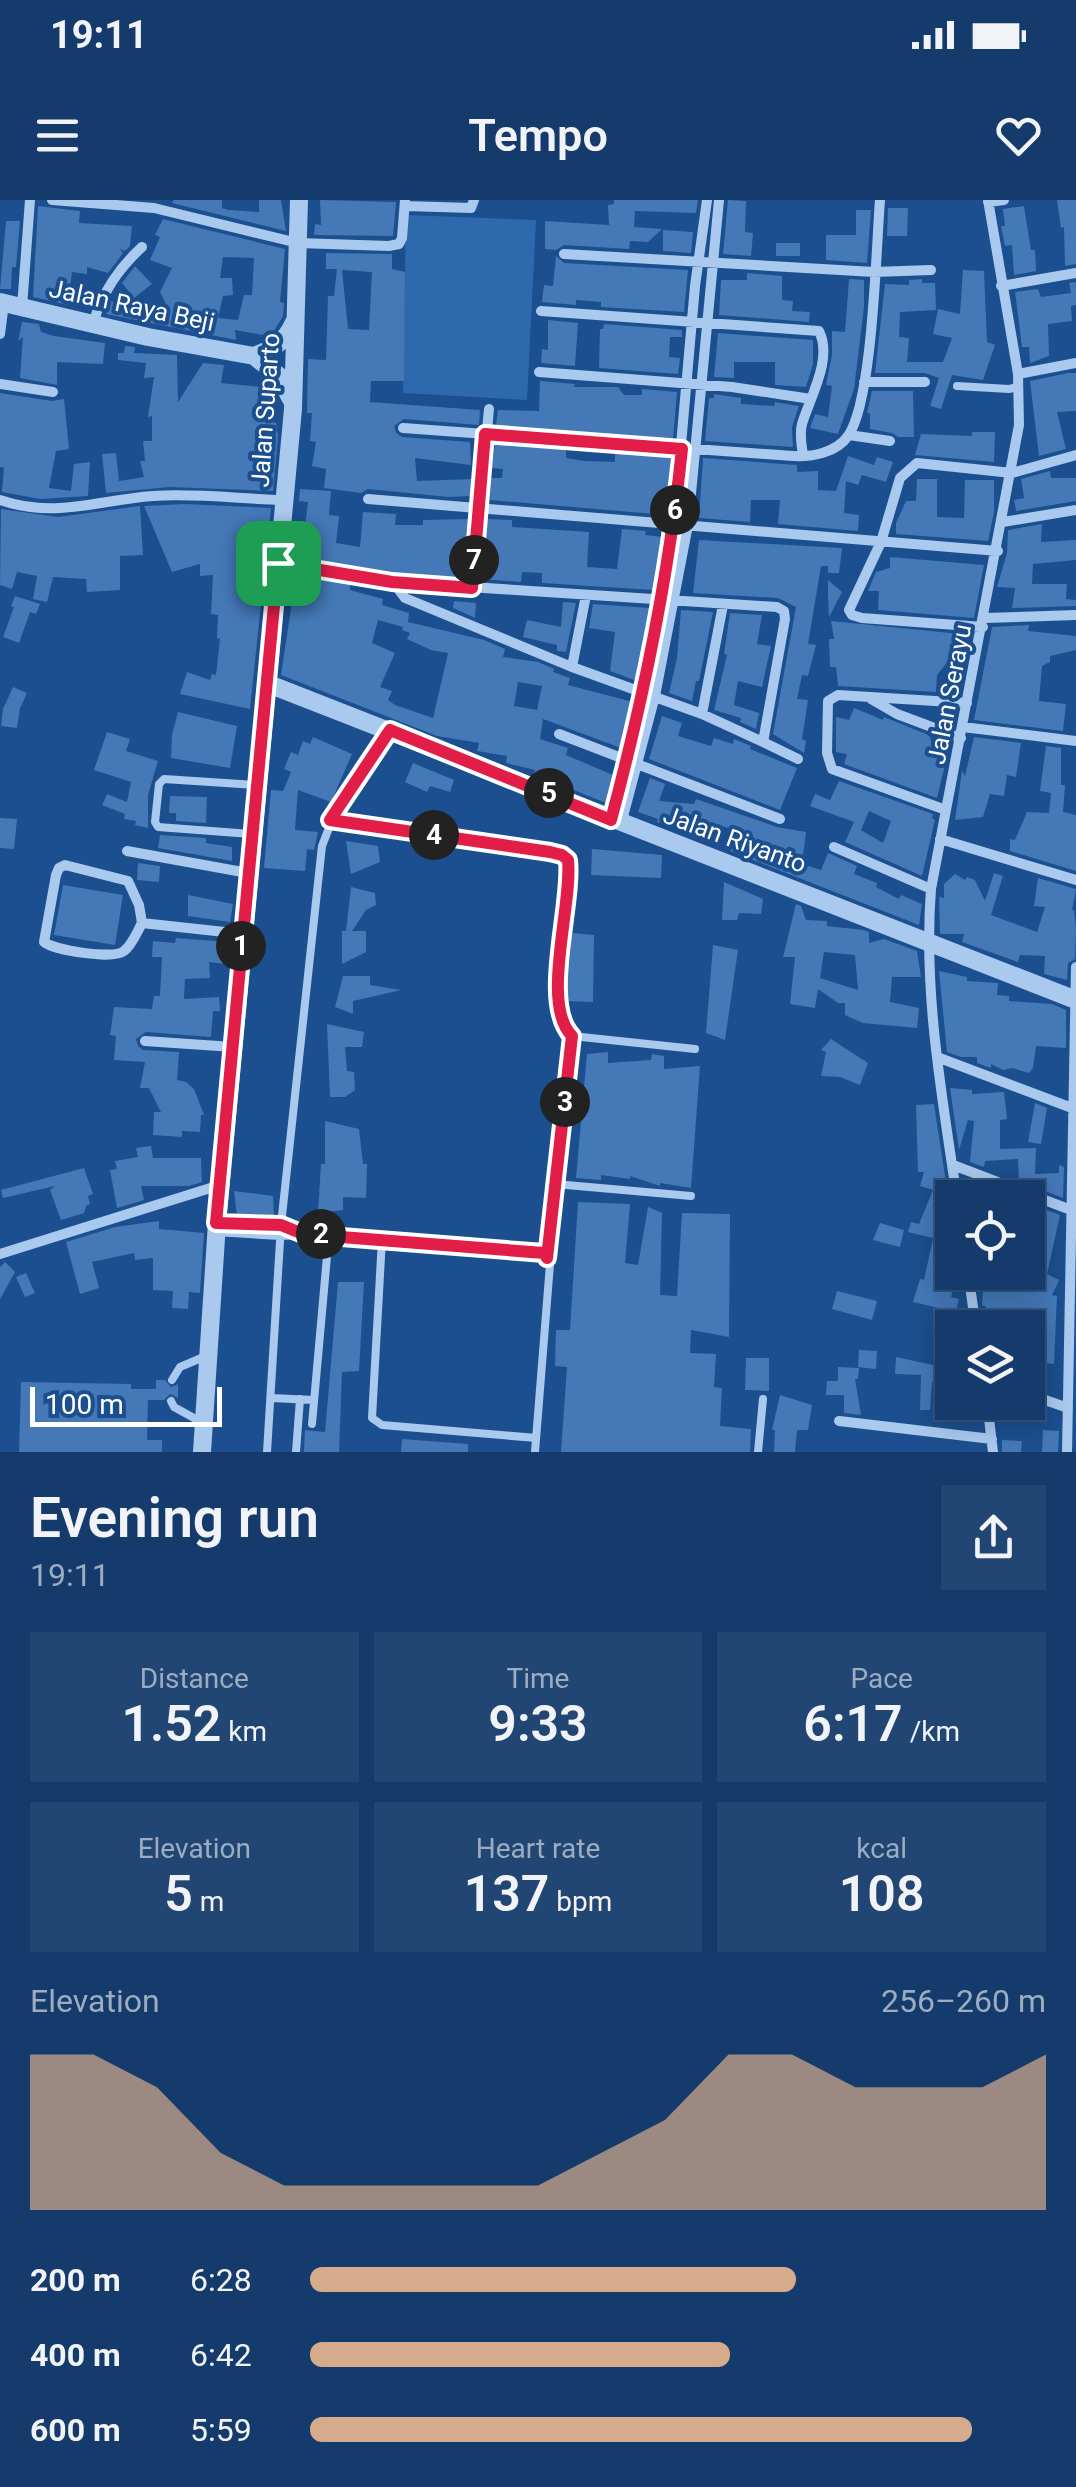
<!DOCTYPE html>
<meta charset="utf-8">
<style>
:root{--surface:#143b6b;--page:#214673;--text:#f1f3f6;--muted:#9dadc1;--line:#33557e;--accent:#d6ab8b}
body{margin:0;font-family:Roboto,sans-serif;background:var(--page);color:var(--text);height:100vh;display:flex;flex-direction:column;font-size:38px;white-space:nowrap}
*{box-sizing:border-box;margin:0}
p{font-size:32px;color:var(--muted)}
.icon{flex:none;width:55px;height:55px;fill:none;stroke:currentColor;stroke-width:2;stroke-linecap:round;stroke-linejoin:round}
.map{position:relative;height:1252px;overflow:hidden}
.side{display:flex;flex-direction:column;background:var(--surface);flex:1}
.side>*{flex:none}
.tools{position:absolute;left:935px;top:980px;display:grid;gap:20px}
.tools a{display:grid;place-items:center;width:110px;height:110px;border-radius:0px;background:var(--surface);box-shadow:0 5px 25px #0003,0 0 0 2px var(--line);font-size:50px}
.scale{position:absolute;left:30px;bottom:25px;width:192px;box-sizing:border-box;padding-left:10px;border:5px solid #fff;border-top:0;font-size:28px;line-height:35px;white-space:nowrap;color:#fff;-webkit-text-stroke:8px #1b4f8f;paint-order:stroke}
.pin{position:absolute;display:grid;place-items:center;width:85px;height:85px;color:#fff;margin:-42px;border-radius:20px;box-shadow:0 5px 15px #0006}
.km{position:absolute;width:50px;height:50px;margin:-25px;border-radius:50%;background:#222;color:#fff;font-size:28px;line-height:50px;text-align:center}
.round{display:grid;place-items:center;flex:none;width:105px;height:105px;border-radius:0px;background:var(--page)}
.head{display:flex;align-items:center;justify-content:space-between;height:170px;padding:0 30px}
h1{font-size:55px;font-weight:600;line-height:75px}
.metrics{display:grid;grid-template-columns:repeat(3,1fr);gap:15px;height:170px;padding:10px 30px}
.metrics div{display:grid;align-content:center;border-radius:0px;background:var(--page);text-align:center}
.metrics b{font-size:50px;font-weight:600}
.metrics small{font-size:28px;font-weight:400}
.metrics p{font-size:28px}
.chart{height:280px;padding:20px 30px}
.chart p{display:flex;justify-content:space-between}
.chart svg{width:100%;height:180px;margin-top:10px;fill:var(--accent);opacity:.7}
ul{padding:0 30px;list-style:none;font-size:32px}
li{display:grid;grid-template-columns:160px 120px 1fr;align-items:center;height:75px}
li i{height:25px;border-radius:12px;background:var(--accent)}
.status{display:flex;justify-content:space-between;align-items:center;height:70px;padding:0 50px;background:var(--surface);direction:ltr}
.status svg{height:28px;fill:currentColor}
header{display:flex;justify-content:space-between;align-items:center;height:130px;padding:0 30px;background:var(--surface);font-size:45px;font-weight:600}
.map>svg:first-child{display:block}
.green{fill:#2e69ad}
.building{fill:#4478b7;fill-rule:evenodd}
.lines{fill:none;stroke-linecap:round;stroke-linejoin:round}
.service{stroke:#a9c9ee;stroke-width:8}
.minor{stroke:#a9c9ee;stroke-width:10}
.tertiary{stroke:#a9c9ee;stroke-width:18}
.route-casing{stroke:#fff;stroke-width:20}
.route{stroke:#e11d48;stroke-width:12}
.labels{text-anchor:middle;stroke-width:8;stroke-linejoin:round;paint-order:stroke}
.street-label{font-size:25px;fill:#fff;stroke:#1b4f8f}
</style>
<div class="status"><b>19:11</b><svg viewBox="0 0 49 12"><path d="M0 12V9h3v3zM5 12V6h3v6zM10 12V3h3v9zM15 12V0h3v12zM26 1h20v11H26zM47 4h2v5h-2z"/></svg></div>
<header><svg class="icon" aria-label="menu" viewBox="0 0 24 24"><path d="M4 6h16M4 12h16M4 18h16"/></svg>Tempo<svg class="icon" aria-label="heart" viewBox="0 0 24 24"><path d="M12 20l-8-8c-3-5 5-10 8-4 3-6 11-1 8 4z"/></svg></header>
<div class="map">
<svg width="1076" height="1252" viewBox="0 0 1076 1252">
<rect width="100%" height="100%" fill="#1b4f8f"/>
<!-- green -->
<path class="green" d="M406 15 536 20 527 200 403 193Z"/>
<!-- building -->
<path class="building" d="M174 0H222V8L228 10 259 12V0H281L286 31 172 3Z
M320 0 396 2 393 36 314 35 315 24 321 25Z
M614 0H698L696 13 635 11 634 27 662 29 648 42 630 41 629 49 564 45 556 50 545 49V21L609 25 608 5 614 4Z
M728 0 746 1 745 32 753 33 751 56 723 54Z
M1057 0H1076V64L1065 66 1064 27 1061 28Z
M38 6 80 11 79 23 132 26 130 46 125 51 120 49 123 53 108 73 87 67V74L72 72 68 105 33 97Z
M1024 6 1031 50H1035L1036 71 1014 75 1012 45 1005 46 1001 26H1005L1003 9Z
M888 8H908L907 36H887Z
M856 10H871L867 63 826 60V35H856Z
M163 19 285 49 280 102 284 103 283 116 274 131 268 136 235 130 236 140 106 114 111 101 146 108 143 105 168 108 160 92 172 68 150 60 160 37 155 35ZM223 57 254 58 252 95H244L238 120 218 118 223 96 233 95 232 78H220Z
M6 21H20L16 67H12L11 89H0Z
M663 30 693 32 691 53 663 51Z
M776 43H800V56H776Z
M326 53 392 54V69L405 72 404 181H371L370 202 480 210 479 225 404 219 394 226 396 233 402 237 470 242 471 265 415 258 417 281 474 279 472 296 448 297 368 289 361 293 324 288 326 269 312 266 316 242 310 241 312 213H307L308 159 326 160 328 96H334L337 69H326ZM342 70 372 72 369 130 348 129Z
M556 56 564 63 688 70 684 112 601 107V102L576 100V105L542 102 544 85 553 86Z
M135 66 152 84 134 98 122 83Z
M963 70 984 71 987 142 995 145 983 180 952 175 941 209 930 206 939 178 925 173H875L885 84 909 85V80L922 79V83H935L936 110 900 112 899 137 909 138 907 162H943L952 138 933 134 938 109 960 114Z
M747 73 782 76V100L793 101 792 111 810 112 809 122 719 115 721 80H747Z
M849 79 864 80V107L854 189 838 234 810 228 815 214 828 217 832 186 826 185 832 155V131L845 132Z
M1076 82V105L1071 106 1072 121 1048 124 1049 156 1030 163 1029 147H1022L1015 92 1038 89 1041 97 1071 93 1069 83Z
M548 120 578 123 575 166 541 163 542 149 548 150Z
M22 122 39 124 41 132 54 136 105 143 103 164 57 162V185L20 178 23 137 18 141Z
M604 124 682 130V137H670L669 157 680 158 678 174 599 168 600 129H603Z
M718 133 813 140V164L806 187 775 185V162H734V178L714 177Z
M125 146 135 147 134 153 177 155 178 202 203 163 224 165 221 183 271 188 273 222 276 223 278 236 273 291 169 287 106 293 102 254 116 253 119 281 144 277 140 261H145L143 241H152V216L148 217 154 177 144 178 146 163 118 160V153H124Z
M1068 173H1076V211L1057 212 1066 249 1039 256 1030 181Z
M540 181 575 184 574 187H618L624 195H642V189L677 192 673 239 496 226 498 210 539 211Z
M872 191H913L914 237H898L892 233 870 229V213H867Z
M0 193 52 201 64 199 69 249 56 251 49 288 71 291 74 264 90 262 88 296 40 299 2 292 4 267H0Z
M714 194 741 198V204L774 206 775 202 799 206 792 227 793 247 705 241 709 198H714Z
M972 232H995L994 262 915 255 921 234 972 236Z
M495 243 566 248V258L585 261 615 262V252L671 256 666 315 490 300 491 278H502L503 269 492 268Z
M848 256 874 265 877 257 893 262 886 282 862 275 858 285 846 281 844 313 859 315 858 331 778 324 780 300H751L750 322 699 318 703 258 797 265V272L818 271V290L836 291Z
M1050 271 1051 278H1076V301L1016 311 1014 300 1024 298 1021 279Z
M917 279H937V317L964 318 965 280H994V312L988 341 896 334V323L906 301H916Z
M300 289 331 291 329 315 339 316 336 343 360 347 363 312 396 314 395 325H423V320L470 319 464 378 396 373 301 358 308 302 299 301Z
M185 304 271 308 250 509 180 494 187 472 210 480 212 474 216 475 220 439 217 438 218 415 211 414 213 375 200 376V364L172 372 144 306Z
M140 306 143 355 120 356V390L87 392 86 379 53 377 47 402 33 399 37 376 17 372 12 389 0 385 1 309 58 317Z
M487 319 512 320V327L589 332 587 367 617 369 622 329 646 331 645 335 663 337 653 390 542 383V373L522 372 521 382 482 379Z
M1042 324 1041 342 1076 340V360L1033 364 1032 384H1067L1066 399 1076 400V406L1012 408 1015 388 997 387 1007 353 1008 330Z
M699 340 842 348 839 373H828V366H821L808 444 816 445 808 476 802 475 797 499 808 500 802 539 806 541 804 553 773 534 796 407 778 398 693 393Z
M890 357 984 365 974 418 878 410 879 391H868L876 372 890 368Z
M296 375 350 384V390L383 399 382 405 409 413 408 422 484 440 505 449 503 457 538 462 554 469 553 472 570 478 568 485 633 502 621 548 543 519 540 539 568 548 566 555 613 575 606 603 534 574 535 570 506 563 507 556 477 551 479 543 437 536 281 475ZM378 420 403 427 402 430 410 433 407 439 431 450 448 453 433 518 395 505 388 500 392 491 380 487 395 453 372 443ZM518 482 542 486 537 510 514 506Z
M828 380 842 392 829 417 828 396Z
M15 396 40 404 36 414 30 412 19 443 3 437 14 407 11 406Z
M454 401 476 403 475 418 453 408Z
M563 402 576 403 566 452 557 451V445L523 437 527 420 561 427Z
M593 404 650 408 637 481 610 471 615 432 589 428Z
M681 410 713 412 699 481H696L692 501 669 493 677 458Z
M730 413 762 415 757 444 771 446 762 487 738 481 734 505 759 513 756 529 740 522 741 518 714 510 727 455 724 454Z
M831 421 970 435 965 461 949 460 937 475 936 492 838 486 836 467H830L829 439H834Z
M1029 425 1028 431 1076 436V450L1050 456V462L1042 466 1039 501 1066 504 1063 531 974 520 992 427Z
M13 487 27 493 20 508 17 528 1 526 3 509Z
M854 508 883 520 884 517 931 536 930 540 950 544 937 598 844 564 847 554 836 552V517L849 520Z
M178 512 237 526 230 568 171 558 172 535Z
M662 516 682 523 678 536 711 546 714 538 733 544 734 539 751 546 750 549 797 568 780 610 649 559Z
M107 532 130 539 126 551 158 561 148 595V628L135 625 136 621 124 619 125 614 102 605 107 594 127 602 131 582 94 570Z
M313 537 352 554 331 602 298 590 295 630 318 632 314 650 307 649 305 671 264 668 271 590 283 591 291 572 284 569 291 552 298 555 303 541 310 544Z
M974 537 1021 543 1016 577 1007 575 1004 596 990 594 983 617 955 620 962 571 965 576Z
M1046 546 1061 548V585H1065L1063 612 1076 615V671L1010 651V639L1015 640 1027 612 1049 613 1051 593 1040 591Z
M413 563 454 580 450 592 430 586 427 592 405 582Z
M650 578 665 584 659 601 694 604 696 599 777 627 806 632 802 664 821 670 828 653 857 666 854 674 877 683 876 687 899 699 901 695 922 704 919 725 730 651 733 629 714 624 707 642 689 635 690 630 657 622 658 619 638 612Z
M839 581 933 614 932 618 935 620 922 676 845 642 854 622 810 606 815 594 830 600ZM869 611 891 621 883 643 861 630Z
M170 596 207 597 206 623 176 621V613H169Z
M0 618 17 619 14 649 0 648Z
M160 635 206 638V643L232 647V661L158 648Z
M346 641 378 646 380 662 351 674Z
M592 649 662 655 661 678 591 675Z
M138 663 160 666 159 682 137 680Z
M994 673 1003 676 991 715 1037 732 1045 707 1034 706 1038 678 1076 689 1072 710H1074L1076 729 1075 759 1068 763 1067 780 1044 774 1045 756 1020 755 1018 762 962 742 964 734H940L939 697 944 698V684L955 674 965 680 967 677 975 680 985 701Z
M724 682 763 699 761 714 739 713 737 720H722Z
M63 685 123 695 115 745 54 735Z
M351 687 375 693 376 705 366 710 352 731H366V752L342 764V731H346Z
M188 695 233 704 230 722 188 716Z
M796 704 801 706 806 720 827 721V726L863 730 869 732V743L884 739 917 751 921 777H892L890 802 919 808 917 828 863 823 845 815V803H838L818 789 815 808 790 804 795 757H783ZM824 752 855 755 858 790 820 778Z
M572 733 594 735 593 802 566 801Z
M176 738 229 742 226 764 209 762 210 778 185 779 184 799 219 797 220 811H213L211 837 146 832 136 839 138 846 143 850 179 852 177 880 186 882 194 889 204 915H201L200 932 182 931V937L153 935 154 912H161L149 888H140L145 862 114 860 116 836 110 835 114 807 152 809 154 796H160L162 757H152L153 741 175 743Z
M713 745 738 750 725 840 706 833Z
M939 771 967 777V781L998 783 997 795 1009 796V801L1052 804 1066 810V848L1036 846 1033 868 1029 873 1012 868 1003 870 991 864V868L977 863V857H961L947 852Z
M343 776H370V785L401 790 353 801V814L335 807Z
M327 824 364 832 362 847H345L347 871 354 872 355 890 345 897H330Z
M831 839 868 863 860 885 840 877 821 876 826 852 821 850Z
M608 852V863L651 860 652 854 664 856V869L700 866 691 988 660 983V986L630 976V979L601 975V980L576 978 587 854Z
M950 888 972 890V894L1004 892 1007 919 1000 920V949L1036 948 1035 974 1059 973V965L1064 967 1063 998 1019 981 1018 959 985 961 984 967 970 962 974 921 968 920 959 950Z
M1035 903 1047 908 1041 944 1028 942Z
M934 904 947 989 945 996 952 1005V1072H958L951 1097 959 1099 956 1112 913 1102 920 1079 924 1080 933 1038 908 1032 911 1022 919 1024 933 990 920 986 924 972H918L916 905Z
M325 921 359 929 363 964H367L366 998 343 997V1010L318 1013 321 964H325Z
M151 946 153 958H201L202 982 189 986H141L144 1000 117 1008 110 970 117 969 115 961 138 957 136 948Z
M84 968 93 994 88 996 90 1004 86 1006 84 1013 61 1020 50 990 55 986 3 998 1 990Z
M968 980 1012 997V998H966Z
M234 991 273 996 274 1015 237 1016Z
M578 1002 630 1004 625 1063 638 1065 648 1007 662 1013 660 1095 677 1096 682 1013 730 1014 729 1137 691 1130 690 1153 716 1154 714 1187 722 1188 720 1226 751 1229 750 1252H561L567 1167 555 1166 556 1130H570Z
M1028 1003 1060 1015 1047 1074 1059 1080 1052 1095 1057 1096 1054 1164 1038 1162 1039 1189 1028 1185V1128H985L986 1107 982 1105 983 1092 980 1091 978 1079 979 1073 1015 1082 1017 1072H1028Z
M159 1021V1029L204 1033 200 1093 189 1092 188 1109 172 1108 173 1091 153 1090V1058L135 1060 134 1053 92 1062 99 1088 80 1094 66 1042 115 1027Z
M880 1023 904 1030 900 1047 873 1040Z
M5 1062 15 1072 0 1099V1067Z
M26 1073 35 1093 25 1097 16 1077Z
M338 1082H364L359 1171 342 1172 339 1252H304L305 1230 325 1232Z
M837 1091 877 1101 872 1120 832 1109Z
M859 1150 877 1151 876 1169 858 1167Z
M896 1157 952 1169V1186L932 1182 930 1210H920L921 1175 895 1174Z
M746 1158H769V1191L745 1190Z
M838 1167 859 1168 858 1179H855L861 1215 844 1213V1195H826L827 1181H838Z
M156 1180H165L171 1187 178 1184V1198L170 1194 164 1200H148L147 1240H162V1252H19L21 1182 131 1184V1189H156Z
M780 1195 812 1205 808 1230H797L795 1252H774L775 1230H772Z
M1043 1230 1059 1231 1058 1252H1042Z
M402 1239 468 1244V1252H401Z
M1002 1240 1022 1241 1021 1252H1002Z"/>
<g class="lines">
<!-- service -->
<path class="service" d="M957 186 1009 189 1018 187
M329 620 550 652 568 660C572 704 541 804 572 836L547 1058
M251 634 158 627 155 622 159 584 164 579 256 585
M572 836 695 849
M555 984 691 996
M219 1023 281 1025 299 1032
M216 1032 280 1036 329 1034 543 1053 550 1064 535 1252
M382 1039 372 1218 382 1225 536 1238
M172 1180 180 1167 206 1156
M271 1198 314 1200
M171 1201 174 1207 203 1223
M312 1224 329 1034
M267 1252 281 1025 322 646 339 602 388 533
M296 1252 300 1199
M758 1252 763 1199"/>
<!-- minor -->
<path class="minor" d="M52 0 154 8 298 43 389 46 399 44 402 38 405 0
M988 2 1004 0
M405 6 471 8 474 0
M564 54 874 72 931 70
M1001 86 1076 73
M22 107 30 0
M541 111 819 131C833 159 810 197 802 224 799 235 802 246 803 256
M93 123C103 92 118 69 142 47
M0 134 4 103
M539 172 732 187 811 199
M1018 174 1076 163
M864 182H925
M0 184 53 192
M403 228 793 256C812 257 836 253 848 236 873 201 876 48 880 0
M849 235 890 241
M368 299 998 351
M0 300C56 319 97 300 153 296 196 293 241 299 284 300
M1003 322 1076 310
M278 363 393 382 777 407 784 411 785 419 763 542 702 514 572 467 405 398 393 382
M472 388 489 209
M985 418 1076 415
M983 427 862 418 852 415 849 410 881 342 900 278 917 263 1012 273 1076 255
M572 467 586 395
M871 499 897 514 961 538
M702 514 723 405
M963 527 1076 541
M559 534 780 619
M763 542 798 559
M946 610 832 569 827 553 828 501 838 495 967 503
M611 619 644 493 674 324 695 86 707 0
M621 624 655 496 688 325 719 0
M940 639 1076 680
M834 647 931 689
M127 651 248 673
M142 723 139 705 128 681 65 665 59 668 56 675 44 742C54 750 113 760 124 751 132 745 137 732 142 723L243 734
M145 841 233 847
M937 857 1072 908
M953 965 1071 1010
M957 998C942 896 923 792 931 689L1019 225 1018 174 988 0
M0 1054 220 985
M968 1072 976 1128
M1028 1194 1068 1208
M987 1202 993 1252
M839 1221 992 1239
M1067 1252 1076 767"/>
<!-- tertiary -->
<path class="tertiary" d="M0 102 148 137 254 156 279 176 291 199
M254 156C272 149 286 142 294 122
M266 483 1076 800
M202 1252 217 1023 293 209 299 0"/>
</g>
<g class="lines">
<defs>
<path id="route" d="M485 234 682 249C669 375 644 497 611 620L390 530 330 620 550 652 562 655 568 660C573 704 540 804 572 836L547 1058 544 1053 303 1034 281 1025 216 1023 278 363 392 382 472 388Z"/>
</defs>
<!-- route casing -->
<use href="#route" class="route-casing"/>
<!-- route -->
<use href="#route" class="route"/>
</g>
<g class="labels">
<!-- street labels -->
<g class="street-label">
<text transform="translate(132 105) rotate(12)" y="9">Jalan Raya Beji</text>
<text transform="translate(265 210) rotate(-86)" y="9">Jalan Suparto</text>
<text transform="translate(949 494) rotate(-79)" y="9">Jalan Serayu</text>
<text transform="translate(735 639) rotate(20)" y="9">Jalan Riyanto</text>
</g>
</g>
</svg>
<div class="tools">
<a><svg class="icon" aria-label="locate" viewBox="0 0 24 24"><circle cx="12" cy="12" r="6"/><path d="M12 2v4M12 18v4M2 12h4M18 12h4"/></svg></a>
<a><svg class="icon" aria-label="layers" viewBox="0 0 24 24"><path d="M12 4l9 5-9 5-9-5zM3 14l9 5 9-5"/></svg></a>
</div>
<div class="scale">100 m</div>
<div class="pin" style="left:278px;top:363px;background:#1e9e55"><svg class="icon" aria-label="arrive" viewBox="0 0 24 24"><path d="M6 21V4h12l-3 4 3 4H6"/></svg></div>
<b class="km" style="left:241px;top:746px">1</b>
<b class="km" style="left:321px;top:1034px">2</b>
<b class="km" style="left:565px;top:902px">3</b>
<b class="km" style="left:434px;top:635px">4</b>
<b class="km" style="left:549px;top:593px">5</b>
<b class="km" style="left:675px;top:310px">6</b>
<b class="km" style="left:474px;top:360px">7</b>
</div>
<section class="side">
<div class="head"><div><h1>Evening run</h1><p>19:11</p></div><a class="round"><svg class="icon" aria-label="share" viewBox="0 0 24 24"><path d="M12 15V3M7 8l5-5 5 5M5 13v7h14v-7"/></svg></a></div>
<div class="metrics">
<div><p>Distance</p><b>1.52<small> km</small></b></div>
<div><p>Time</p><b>9:33</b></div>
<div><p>Pace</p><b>6:17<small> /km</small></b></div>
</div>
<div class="metrics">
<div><p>Elevation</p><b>5<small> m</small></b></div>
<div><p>Heart rate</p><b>137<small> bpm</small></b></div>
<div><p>kcal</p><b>108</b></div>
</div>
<div class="chart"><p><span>Elevation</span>256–260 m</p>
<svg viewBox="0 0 160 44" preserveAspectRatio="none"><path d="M0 44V6L10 6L20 14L30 30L40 38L50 38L60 38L70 38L80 38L90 30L100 22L110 6L120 6L130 14L140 14L150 14L160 6V44z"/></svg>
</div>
<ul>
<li><b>200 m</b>6:28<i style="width:66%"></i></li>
<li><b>400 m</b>6:42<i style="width:57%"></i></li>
<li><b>600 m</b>5:59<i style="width:90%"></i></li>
</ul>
</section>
